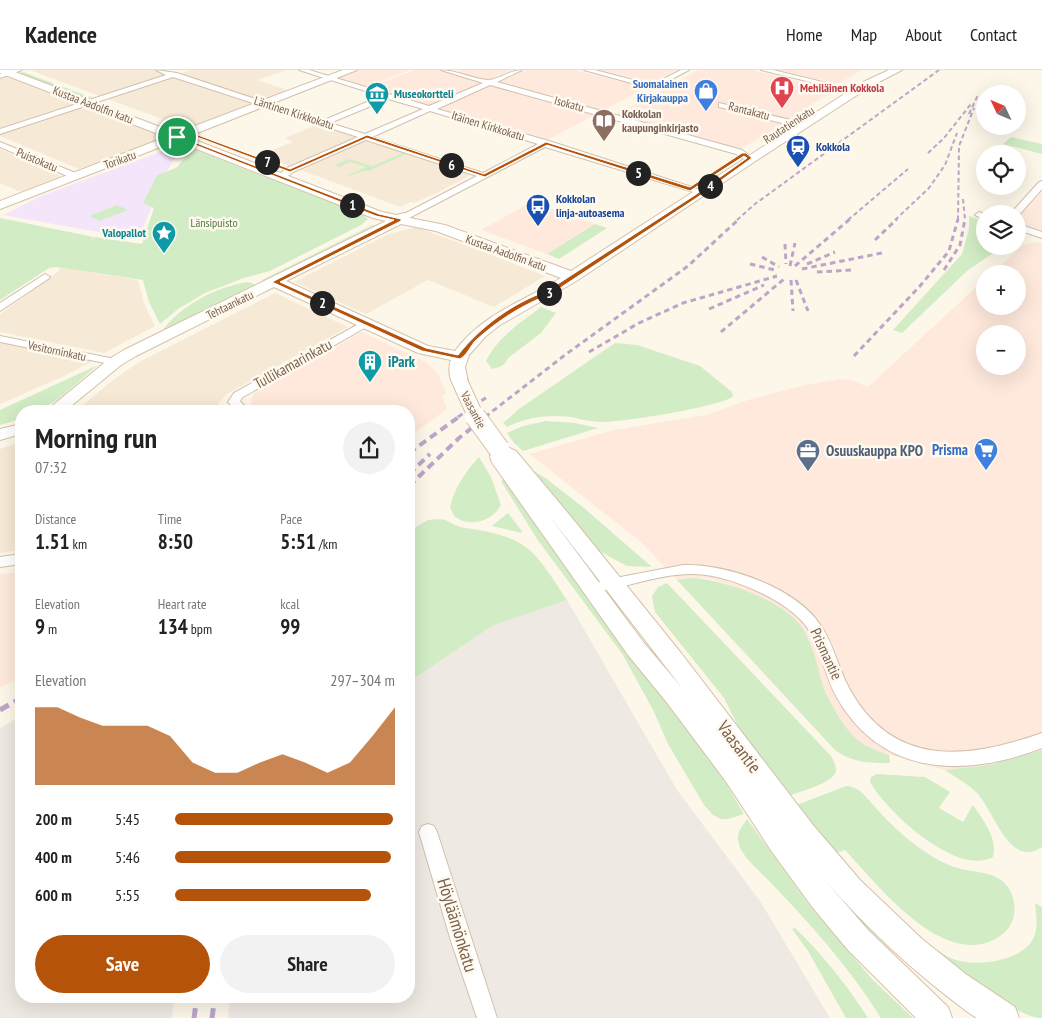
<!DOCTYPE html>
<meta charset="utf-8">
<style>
:root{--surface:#fff;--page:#f2f2f2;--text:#222;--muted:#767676;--line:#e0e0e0;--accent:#b45309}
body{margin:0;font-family:"PT Sans Narrow",sans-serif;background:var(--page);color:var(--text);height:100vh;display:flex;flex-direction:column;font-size:19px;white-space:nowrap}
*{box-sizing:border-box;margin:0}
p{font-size:16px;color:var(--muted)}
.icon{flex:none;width:28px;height:28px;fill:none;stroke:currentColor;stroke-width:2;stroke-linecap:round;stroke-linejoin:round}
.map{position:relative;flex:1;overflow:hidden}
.drawer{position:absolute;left:15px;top:335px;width:400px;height:598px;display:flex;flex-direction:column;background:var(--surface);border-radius:20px;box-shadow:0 5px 20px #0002}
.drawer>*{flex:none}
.needle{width:32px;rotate:314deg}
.controls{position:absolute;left:976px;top:15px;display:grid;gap:10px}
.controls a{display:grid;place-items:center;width:50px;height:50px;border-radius:50%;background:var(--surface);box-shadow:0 5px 20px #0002;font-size:25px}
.pin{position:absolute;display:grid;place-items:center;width:42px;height:42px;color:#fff;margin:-21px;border:2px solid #fff;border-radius:50%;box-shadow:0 1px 5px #0007}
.km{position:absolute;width:25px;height:25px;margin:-12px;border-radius:50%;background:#222;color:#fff;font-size:14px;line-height:25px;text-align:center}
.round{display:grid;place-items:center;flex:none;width:52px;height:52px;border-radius:26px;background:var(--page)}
.summary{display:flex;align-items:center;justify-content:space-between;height:85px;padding:0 20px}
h1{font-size:28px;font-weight:700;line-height:38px}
.figures{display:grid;grid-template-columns:repeat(3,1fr);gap:8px;height:85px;padding:5px 20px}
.figures div{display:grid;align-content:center}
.figures b{font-size:21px;font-weight:700}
.figures small{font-size:14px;font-weight:400}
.figures p{font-size:14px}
.chart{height:140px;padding:10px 20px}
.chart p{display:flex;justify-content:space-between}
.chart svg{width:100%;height:90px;margin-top:5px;fill:var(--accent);opacity:.7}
.action{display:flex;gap:10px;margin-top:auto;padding:10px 20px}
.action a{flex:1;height:58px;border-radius:30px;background:var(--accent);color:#fff;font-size:20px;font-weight:700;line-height:58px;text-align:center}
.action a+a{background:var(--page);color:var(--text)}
ul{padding:0 20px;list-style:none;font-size:16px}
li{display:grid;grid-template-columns:80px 60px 1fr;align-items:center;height:38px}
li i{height:12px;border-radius:6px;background:var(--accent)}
header{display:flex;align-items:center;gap:30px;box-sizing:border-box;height:70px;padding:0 25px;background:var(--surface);border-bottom:1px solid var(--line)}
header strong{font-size:24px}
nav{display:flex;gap:28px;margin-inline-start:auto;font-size:18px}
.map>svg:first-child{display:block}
.residential{fill:#f6ead6}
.commercial{fill:#fee9dc;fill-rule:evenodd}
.industrial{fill:#eee9e2}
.education{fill:#f4e5fa}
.green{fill:#d2edc5}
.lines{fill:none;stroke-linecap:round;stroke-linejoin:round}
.street-casing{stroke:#d1c0ad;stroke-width:2}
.secondary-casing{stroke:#d4c1aa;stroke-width:2}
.street{fill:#fff;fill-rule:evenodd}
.secondary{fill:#fff;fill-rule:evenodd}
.rail-far3{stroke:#bca5c9;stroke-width:2;stroke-dasharray:4.5 3;stroke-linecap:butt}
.rail-far2{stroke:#bca5c9;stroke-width:3;stroke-dasharray:5.5 4;stroke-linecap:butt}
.rail-far1{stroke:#bca5c9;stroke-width:4;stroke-dasharray:8 5;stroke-linecap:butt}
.rail{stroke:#bca5c9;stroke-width:5;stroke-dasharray:10 6;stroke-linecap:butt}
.secondary-bridge-far1-casing{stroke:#d4c1aa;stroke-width:17;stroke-linecap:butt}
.secondary-bridge-casing{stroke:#d4c1aa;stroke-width:22;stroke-linecap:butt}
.secondary-bridge-far1{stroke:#fff;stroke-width:15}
.secondary-bridge{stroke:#fff;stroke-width:20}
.route{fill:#b45309;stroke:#fff;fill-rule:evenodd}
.labels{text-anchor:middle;stroke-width:5;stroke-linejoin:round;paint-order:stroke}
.far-shop-label{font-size:12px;font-weight:bold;fill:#366cbe;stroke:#fffaf0;text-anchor:end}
.far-health-label{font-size:12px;font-weight:bold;fill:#be3a42;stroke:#fffaf0;text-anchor:start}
.far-culture-label{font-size:12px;font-weight:bold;fill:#0d838f;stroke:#fffaf0;text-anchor:start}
.far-street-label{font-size:12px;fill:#7a5f4a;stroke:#fffaf0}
.far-education-label{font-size:12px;font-weight:bold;fill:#785e54;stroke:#fffaf0;text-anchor:start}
.far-transit-label{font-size:12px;font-weight:bold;fill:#164399;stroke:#fffaf0;text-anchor:start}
.far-park-label{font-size:12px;fill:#4b7a3e;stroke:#fffaf0}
.culture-label{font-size:15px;font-weight:bold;fill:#0d838f;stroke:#fffaf0;text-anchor:start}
.street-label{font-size:15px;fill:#7a5f4a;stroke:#fffaf0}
.shop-label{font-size:15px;font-weight:bold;fill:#366cbe;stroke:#fffaf0;text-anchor:end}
.service-label{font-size:15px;font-weight:bold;fill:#4e5e75;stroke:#fffaf0;text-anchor:start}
.near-street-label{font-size:18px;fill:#7a5f4a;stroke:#fffaf0}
</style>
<header>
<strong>Kadence</strong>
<nav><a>Home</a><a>Map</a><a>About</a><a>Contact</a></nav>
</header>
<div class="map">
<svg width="1042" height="948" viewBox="0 0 1042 948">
<rect width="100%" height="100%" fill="#fdf7e9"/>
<!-- residential -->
<path class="residential" d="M30 0H154L169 5 102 27Z
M191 0H286L258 10 290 21 263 31 178 4Z
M7 6 79 34 0 60V8Z
M173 6 258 33 187 58 105 28Z
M84 36 166 67 79 99 0 66V63Z
M318 54 358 68 289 96 260 85 293 72 285 68Z
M366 71 407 84 470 105 439 122 414 133 410 132 400 137 301 100Z
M0 79 61 106 20 122 0 113Z
M416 157 489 184 545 206 494 237 428 210 366 244 294 212 389 164Z
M58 197 138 210 144 233 155 256 104 283 0 262V244L60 200Z
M275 223 348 257 227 324 218 333 223 341H76L109 313 139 292Z
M0 270 95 290 62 307 0 334Z
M21 372V480L0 483V379Z"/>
<!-- commercial -->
<path class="commercial" d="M357 0H410L367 17 337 8Z
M414 0H439L484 13 431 36 369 18Z
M461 0H512L489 10 457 2Z
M526 0H575L647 18 601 41 497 13Z
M600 0H678L652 13Z
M699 0H752L835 20 790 48H786L780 52 782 54 739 80 615 45Z
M778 0H862L838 14Z
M491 15 596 44 546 71 438 38Z
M1042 122V162L1022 154 1018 147Z
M531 132 595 154 547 184 481 160Z
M1038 172 1042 173V680L989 695 945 700 872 680 850 665 826 625 809 570 775 535 724 513 707 508 677 510 642 473 530 384 614 360 706 345 751 329 805 315 840 309 851 310 868 317 985 209V236H1018V204H991L1023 175ZM985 264H1018V296H985Z
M362 262 426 292 438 303 446 324 442 326 447 339 409 367V341H260L252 336 251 330 254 323Z
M21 502V607L0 618V504Z"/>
<!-- industrial -->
<path class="industrial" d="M567 530 677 720 760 831 830 948H228L230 926H409V612L492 556Z
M21 646V926H174L172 948H0V658Z"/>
<!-- education -->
<path class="education" d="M171 78H181L167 101 140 165 132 168 3 145 41 126Z"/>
<!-- green -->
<path class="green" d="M23 2 93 28 86 30 17 4Z
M1011 67 1042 74V84L1003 74Z
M193 79 362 144 368 149 361 155 270 201 244 208 205 223 178 239 160 254 149 232 143 210 57 197 49 198 0 230V148L94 167 89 173 95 167 142 174 154 138 143 133 157 105 176 98Z
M403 83 406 84 369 101H363L349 106 348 105 366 97 351 92 339 97 334 95 349 89 372 96Z
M117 135 128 140 99 151 89 146Z
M969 146 985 151V176H1004L968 200 902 263 893 260 962 184 969 159Z
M595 154 607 158 559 189 547 184Z
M372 155H374L262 212V210Z
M248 212 257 215 162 261C181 235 216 217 248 212Z
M541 237 556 243 541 263 508 288C505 296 500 297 492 299L486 291C499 266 520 253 541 237Z
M615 273 637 275 700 296 732 322 733 326C725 336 618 353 601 352 591 352 581 349 571 347 550 344 526 347 507 357L503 353 519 339Z
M98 295 62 326 40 341H21V349L0 355V340Z
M546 351 575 353 598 358 523 381 514 373 507 363 523 356Z
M479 387 491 407 501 435C492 452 469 458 454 446L450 437C455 417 465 402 479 387Z
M532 400 544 407 584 438 652 497 627 496 597 480Z
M505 409 704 676 744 744 728 749H721L713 745 704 735 668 674 654 642 623 585 537 469 501 411Z
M508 443 521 460 522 463 492 456Z
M428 450C434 450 442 448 447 451 454 454 458 457 465 458 529 467 533 479 567 530L492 556 409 612V461Z
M691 508C722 509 786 531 803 559 815 579 818 602 826 624 829 631 834 637 837 644 852 668 861 676 889 685L890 693C869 693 853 693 835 680L677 510Z
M667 513 831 686C833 690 837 696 836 701 834 713 799 722 788 726L743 666 724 628 655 542 652 526 658 517Z
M1042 680V777C1010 800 994 741 977 723 968 714 955 707 945 700L989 695Z
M877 704 925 707 950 722 939 738 963 752 973 735C983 750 998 768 993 787 957 807 887 742 870 712L871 707Z
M846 716C851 716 856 718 860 721 869 729 877 740 886 749 899 762 914 775 930 785 939 791 950 796 961 799 980 803 1004 802 1012 825 1017 838 1015 853 1004 863 949 908 878 815 845 780L837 783C823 766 808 752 794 736Z
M747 749 813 840 873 910 913 948H881C849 897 809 852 767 809 757 798 739 785 738 769 737 762 743 755 747 749Z
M1035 833 1042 837V948C1011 948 937 882 910 861 924 871 938 882 953 889 975 898 1028 891 1035 864 1038 854 1036 842 1035 833Z
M795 858C823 885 847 915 868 948H846L808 881 792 859Z"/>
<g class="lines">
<defs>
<path id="street" d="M12 0H22L0 8V4Z
M156 0 177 3 322 51 381 26 299 0H309L429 36 483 13 441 0C457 0 472 9 488 10 498 10 510 0 522 0L497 12 742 80 754 89 747 91 736 84 490 15 437 39 549 71 707 122 700 124 545 77 409 148 406 147V143L477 106 366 70 293 102 284 109H278V105L287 98 358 67 173 7 0 64V59L166 5ZM388 29 423 39 365 64 330 53ZM430 41 538 74 483 103 372 67Z
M584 0H595L652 15 681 0H689L653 19Z
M761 0H773L860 21 856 23Z
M719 33 808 54 809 56 802 58 719 37Z
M0 72 78 104 79 106 72 108 0 77Z
M1042 111V119L1018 146V144H1010L1039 112Z
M979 142 985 144V150L975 145Z
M1018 154 1042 162V168L1018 160Z
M45 204 50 207 48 209 0 241V233Z
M366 250 370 251 371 253 370 255 243 327 240 331 249 341H237L228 332 234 323Z
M0 266 115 289 121 292 115 295 0 272Z
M21 484V494L0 497V487Z
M683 495C726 493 797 518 821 556 834 575 838 598 849 618 893 699 968 689 1042 663V678C964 708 881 707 836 626 824 604 821 577 806 556 787 531 737 509 706 505 672 500 638 514 605 520L600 519 598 515 600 511 605 510Z
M428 754 434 756 437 762 497 948H477L451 871 419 762 422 756Z"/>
<path id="secondary" d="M0 0H10L176 63 343 0H357L187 67 382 142 397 145 404 143 409 144 410 148 445 155 571 201 863 12 889 0H902L871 16 754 92 578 210 500 255 486 266 469 285 465 297 468 312 466 316H454C449 308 448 299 451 290L418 283 274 217 136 286 121 295 65 341H46L109 289 124 280 386 151 373 148 176 71 0 139V131L166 67 0 3ZM401 154 436 161 561 208C524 231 482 244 455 281L428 276 286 211Z
M21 354V364L0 370V359Z
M499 373 516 381 572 448 681 583 813 755 860 810 922 869 967 905 1015 937 1019 948H977L969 943C915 903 867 859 823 808L868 860 948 937 952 948H916L848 880 813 838 770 779 727 713 668 634 628 585 493 394C489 388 489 381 493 375ZM548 444 682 618 644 573Z"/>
</defs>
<!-- street casing -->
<use href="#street" class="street-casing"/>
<!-- secondary casing -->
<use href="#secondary" class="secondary-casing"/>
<!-- street -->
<use href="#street" class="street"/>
<!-- secondary -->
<use href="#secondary" class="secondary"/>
<!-- rail-far3 -->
<path class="rail-far3" d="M969 44 978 25
M928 83 944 68 971 34
M963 129 965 150
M737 150 755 134 939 0
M848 150 908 99
M895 150 929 118 945 95 957 63
M958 150 959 76 974 38"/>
<!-- rail-far2 -->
<path class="rail-far2" d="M875 170 897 149
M785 174 786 194
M762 187 779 197
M750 194 775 200
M807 194 835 182
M790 196 795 173
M795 196 850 149
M802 199 882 183
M944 200 960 175 965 149
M817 202 852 200
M791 210 793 241
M796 210 808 241
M709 239 764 215
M721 262 784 209
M589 282 639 253 683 233 777 206
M854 286 920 216 949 181 958 149
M458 347 487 327
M485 347 565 285 688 196 739 149"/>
<!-- rail-far1 -->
<path class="rail-far1" d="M409 383 460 346
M409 404 430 384
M409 416 459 368 487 346"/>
<!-- rail -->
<path class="rail" d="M0 640 21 628
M194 948 197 926
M212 948 215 926"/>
<defs>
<path id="secondary-bridge-far1" d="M460 312 476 347"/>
<path id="secondary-bridge" d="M475 346 499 379"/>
</defs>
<!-- secondary-bridge-far1 casing -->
<use href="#secondary-bridge-far1" class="secondary-bridge-far1-casing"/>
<!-- secondary-bridge casing -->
<use href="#secondary-bridge" class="secondary-bridge-casing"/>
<!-- secondary-bridge-far1 -->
<use href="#secondary-bridge-far1" class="secondary-bridge-far1"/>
<!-- secondary-bridge -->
<use href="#secondary-bridge" class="secondary-bridge"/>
</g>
<!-- route -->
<path class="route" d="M187 61 290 99 367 65 484 104 546 72 690 117 742 83H746L752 88 698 127 551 224C523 234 497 251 475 271 470 277 467 285 460 289L422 281 272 212 394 150 376 146 175 67ZM189 64 290 102 367 68 485 107 547 75 690 121 744 86 747 88 695 125 547 221C513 233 481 256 458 285L426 278 280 212 401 151V149L379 144 181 67Z"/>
<!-- icons -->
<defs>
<symbol id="hospital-pin" viewBox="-11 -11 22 30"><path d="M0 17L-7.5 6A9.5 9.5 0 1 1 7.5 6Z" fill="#e0444e" stroke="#fffaf0"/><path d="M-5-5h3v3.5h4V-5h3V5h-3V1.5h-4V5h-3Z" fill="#fff"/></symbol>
<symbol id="shop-pin" viewBox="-11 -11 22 30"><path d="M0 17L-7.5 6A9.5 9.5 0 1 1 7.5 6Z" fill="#3f7fe0" stroke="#fffaf0"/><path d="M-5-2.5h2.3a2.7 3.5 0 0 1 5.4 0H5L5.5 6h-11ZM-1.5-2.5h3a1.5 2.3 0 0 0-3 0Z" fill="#fff"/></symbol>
<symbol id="museum-pin" viewBox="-11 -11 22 30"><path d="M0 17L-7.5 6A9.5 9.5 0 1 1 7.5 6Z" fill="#0f9aa8" stroke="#fffaf0"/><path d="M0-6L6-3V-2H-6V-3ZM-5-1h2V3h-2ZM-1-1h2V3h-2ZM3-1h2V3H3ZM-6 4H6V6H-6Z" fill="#fff"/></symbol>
<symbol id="library-pin" viewBox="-11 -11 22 30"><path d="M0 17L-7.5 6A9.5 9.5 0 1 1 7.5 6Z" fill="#8d6e63" stroke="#fffaf0"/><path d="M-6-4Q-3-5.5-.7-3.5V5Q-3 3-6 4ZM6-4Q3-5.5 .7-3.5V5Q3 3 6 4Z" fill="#fff"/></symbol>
<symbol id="station-pin" viewBox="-11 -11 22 30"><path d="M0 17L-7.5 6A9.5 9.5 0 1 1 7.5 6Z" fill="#1a4fb4" stroke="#fffaf0"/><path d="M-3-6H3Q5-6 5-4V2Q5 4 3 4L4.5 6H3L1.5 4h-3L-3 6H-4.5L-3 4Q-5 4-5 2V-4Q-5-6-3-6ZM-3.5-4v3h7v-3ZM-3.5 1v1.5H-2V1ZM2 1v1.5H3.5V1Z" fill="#fff"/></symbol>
<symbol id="bus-pin" viewBox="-11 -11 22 30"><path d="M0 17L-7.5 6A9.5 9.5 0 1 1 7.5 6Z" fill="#1a4fb4" stroke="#fffaf0"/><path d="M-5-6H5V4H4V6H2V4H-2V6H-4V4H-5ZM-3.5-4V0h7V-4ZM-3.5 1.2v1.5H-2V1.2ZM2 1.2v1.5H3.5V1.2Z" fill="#fff"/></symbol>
<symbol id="sight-pin" viewBox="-11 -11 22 30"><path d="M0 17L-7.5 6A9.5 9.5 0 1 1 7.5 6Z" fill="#0f9aa8" stroke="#fffaf0"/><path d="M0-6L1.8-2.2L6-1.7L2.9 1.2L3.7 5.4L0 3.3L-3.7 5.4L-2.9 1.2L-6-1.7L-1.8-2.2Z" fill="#fff"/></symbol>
<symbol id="building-pin" viewBox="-11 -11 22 30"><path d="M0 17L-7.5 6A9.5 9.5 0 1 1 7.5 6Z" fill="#0f9aa8" stroke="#fffaf0"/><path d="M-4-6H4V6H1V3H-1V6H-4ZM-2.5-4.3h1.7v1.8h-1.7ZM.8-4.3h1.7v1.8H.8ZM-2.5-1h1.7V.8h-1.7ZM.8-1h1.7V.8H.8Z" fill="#fff"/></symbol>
<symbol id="supermarket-pin" viewBox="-11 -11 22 30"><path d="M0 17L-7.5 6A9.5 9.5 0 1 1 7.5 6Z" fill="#3f7fe0" stroke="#fffaf0"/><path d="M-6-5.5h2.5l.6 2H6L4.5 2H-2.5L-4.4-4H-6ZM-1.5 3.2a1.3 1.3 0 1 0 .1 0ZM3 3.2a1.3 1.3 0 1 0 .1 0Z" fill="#fff"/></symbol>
<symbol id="office-pin" viewBox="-11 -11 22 30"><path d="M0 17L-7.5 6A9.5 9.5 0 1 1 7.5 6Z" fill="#5c6f8a" stroke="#fffaf0"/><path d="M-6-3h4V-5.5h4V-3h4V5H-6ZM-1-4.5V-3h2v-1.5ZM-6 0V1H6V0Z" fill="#fff"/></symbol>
</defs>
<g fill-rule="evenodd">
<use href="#hospital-pin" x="768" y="4" width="28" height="38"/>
<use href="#shop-pin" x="692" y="7" width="28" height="38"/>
<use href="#museum-pin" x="363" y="10" width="28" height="38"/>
<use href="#library-pin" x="590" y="37" width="28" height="38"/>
<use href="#station-pin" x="784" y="63" width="28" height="38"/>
<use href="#bus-pin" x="524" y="122" width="28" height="38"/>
<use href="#sight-pin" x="150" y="149" width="28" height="38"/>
<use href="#building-pin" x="356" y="278" width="28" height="38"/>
<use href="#supermarket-pin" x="972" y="366" width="28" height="38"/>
<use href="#office-pin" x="794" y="367" width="28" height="38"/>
</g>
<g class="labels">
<!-- far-shop labels -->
<g class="far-shop-label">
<text x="688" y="18">Suomalainen<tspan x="688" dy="14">Kirjakauppa</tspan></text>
</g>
<!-- far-health labels -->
<g class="far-health-label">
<text x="800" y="22">Mehiläinen Kokkola</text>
</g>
<!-- far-culture labels -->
<g class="far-culture-label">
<text x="394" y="28">Museokortteli</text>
<text x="146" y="167" text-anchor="end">Valopallot</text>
</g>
<!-- far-street labels -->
<g class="far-street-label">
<text transform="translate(569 34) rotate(15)" y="4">Isokatu</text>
<text transform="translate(93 35) rotate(21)" y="4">Kustaa Aadolfin katu</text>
<text transform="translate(749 41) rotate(14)" y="4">Rantakatu</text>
<text transform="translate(294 43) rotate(18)" y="4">Läntinen Kirkkokatu</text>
<text transform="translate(789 55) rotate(-33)" y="4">Rautatienkatu</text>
<text transform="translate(488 56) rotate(17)" y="4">Itäinen Kirkkokatu</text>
<text transform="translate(37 90) rotate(23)" y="4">Puistokatu</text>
<text transform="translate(120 90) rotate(-20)" y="4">Torikatu</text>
<text transform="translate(506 183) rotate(20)" y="4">Kustaa Aadolfin katu</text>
<text transform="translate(230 235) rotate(-26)" y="4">Tehtaankatu</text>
<text transform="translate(57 281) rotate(12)" y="4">Vesitorninkatu</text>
<text transform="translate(473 340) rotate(62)" y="4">Vaasantie</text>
</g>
<!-- far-education labels -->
<g class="far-education-label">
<text x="622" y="48">Kokkolan<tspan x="622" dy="14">kaupunginkirjasto</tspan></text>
</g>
<!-- far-transit labels -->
<g class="far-transit-label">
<text x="816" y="81">Kokkola</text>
<text x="556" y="133">Kokkolan<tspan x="556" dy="14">linja-autoasema</tspan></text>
</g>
<!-- far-park labels -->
<g class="far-park-label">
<text x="214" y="157">Länsipuisto</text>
</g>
<!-- culture labels -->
<g class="culture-label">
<text x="388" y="297">iPark</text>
</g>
<!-- street labels -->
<g class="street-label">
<text transform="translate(293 294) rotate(-29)" y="5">Tullikamarinkatu</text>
<text transform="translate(826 584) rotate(65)" y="5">Prismantie</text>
</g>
<!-- shop labels -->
<g class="shop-label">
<text x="968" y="385">Prisma</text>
</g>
<!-- service labels -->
<g class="service-label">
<text x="826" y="386">Osuuskauppa KPO</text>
</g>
<!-- near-street labels -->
<g class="near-street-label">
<text transform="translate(739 677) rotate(53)" y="6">Vaasantie</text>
<text transform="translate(457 855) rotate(73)" y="6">Höyläämönkatu</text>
</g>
</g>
</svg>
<div class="controls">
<a><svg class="needle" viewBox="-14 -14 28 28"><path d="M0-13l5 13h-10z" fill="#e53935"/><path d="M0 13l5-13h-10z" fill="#767676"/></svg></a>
<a><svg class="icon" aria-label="locate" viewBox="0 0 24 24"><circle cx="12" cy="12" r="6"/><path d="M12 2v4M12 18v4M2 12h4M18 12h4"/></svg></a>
<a><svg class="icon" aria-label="layers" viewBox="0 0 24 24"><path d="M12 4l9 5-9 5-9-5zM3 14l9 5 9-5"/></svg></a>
<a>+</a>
<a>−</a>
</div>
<div class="pin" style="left:177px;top:67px;background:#1e9e55"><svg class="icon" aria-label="arrive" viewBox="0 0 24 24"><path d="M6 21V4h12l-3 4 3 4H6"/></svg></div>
<b class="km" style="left:352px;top:135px">1</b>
<b class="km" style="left:322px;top:233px">2</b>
<b class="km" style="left:549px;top:223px">3</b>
<b class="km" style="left:710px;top:116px">4</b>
<b class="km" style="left:638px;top:103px">5</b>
<b class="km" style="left:451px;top:95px">6</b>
<b class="km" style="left:267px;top:92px">7</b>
<section class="drawer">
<div class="summary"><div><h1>Morning run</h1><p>07:32</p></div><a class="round"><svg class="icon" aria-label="share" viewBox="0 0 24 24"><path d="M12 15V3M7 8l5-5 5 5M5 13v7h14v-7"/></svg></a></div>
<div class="figures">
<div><p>Distance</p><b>1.51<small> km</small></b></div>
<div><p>Time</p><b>8:50</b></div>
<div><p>Pace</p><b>5:51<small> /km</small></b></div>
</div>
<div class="figures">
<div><p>Elevation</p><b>9<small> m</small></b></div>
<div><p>Heart rate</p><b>134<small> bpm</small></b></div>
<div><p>kcal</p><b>99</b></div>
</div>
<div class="chart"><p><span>Elevation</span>297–304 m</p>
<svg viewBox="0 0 160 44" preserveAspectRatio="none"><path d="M0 44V6L10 6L20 11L30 15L40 15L50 15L60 20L70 33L80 38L90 38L100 33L110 29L120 33L130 38L140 33L150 20L160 6V44z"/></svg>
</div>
<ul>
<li><b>200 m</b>5:45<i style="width:99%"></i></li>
<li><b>400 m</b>5:46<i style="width:98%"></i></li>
<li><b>600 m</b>5:55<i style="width:89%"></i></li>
</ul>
<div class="action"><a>Save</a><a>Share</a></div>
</section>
</div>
